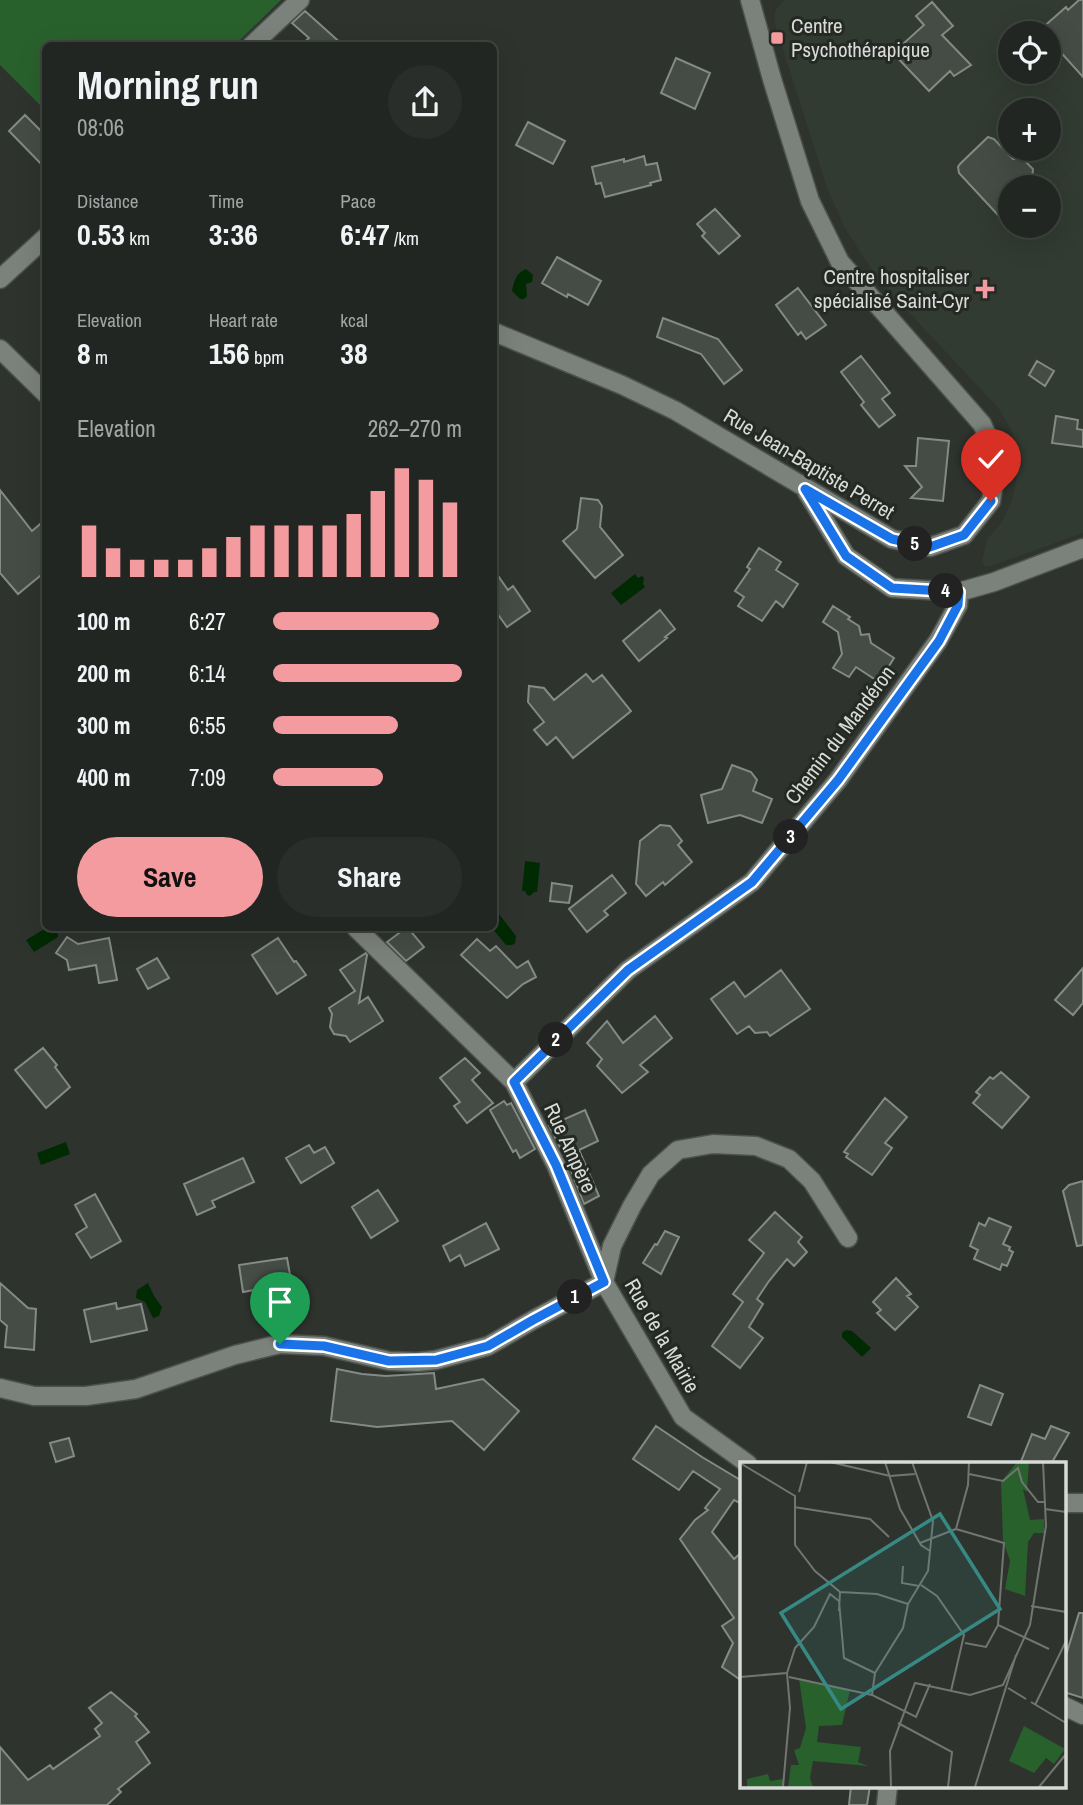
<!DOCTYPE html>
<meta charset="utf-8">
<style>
:root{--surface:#222622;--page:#2a2e2a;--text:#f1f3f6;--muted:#a2a5a5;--line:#3f4340;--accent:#f49b9f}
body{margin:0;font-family:"Archivo Narrow",sans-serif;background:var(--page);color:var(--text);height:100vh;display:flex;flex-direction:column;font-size:26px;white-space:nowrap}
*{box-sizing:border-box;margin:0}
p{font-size:23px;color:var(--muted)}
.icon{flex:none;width:38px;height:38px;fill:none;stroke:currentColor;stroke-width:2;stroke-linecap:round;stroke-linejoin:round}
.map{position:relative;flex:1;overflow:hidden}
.side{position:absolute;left:42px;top:42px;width:455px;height:889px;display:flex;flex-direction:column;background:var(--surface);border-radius:10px;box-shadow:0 7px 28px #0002,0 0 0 2px var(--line)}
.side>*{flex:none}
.fabs{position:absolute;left:998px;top:21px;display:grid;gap:14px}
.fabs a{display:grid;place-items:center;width:63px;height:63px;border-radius:50%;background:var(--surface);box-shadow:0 7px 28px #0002,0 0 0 2px var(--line);font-size:35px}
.pin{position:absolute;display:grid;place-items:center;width:60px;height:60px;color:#fff;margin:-72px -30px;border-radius:50% 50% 50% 0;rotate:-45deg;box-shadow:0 0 7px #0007}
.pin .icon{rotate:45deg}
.km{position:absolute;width:35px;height:35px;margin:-18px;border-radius:50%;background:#222;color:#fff;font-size:19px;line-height:35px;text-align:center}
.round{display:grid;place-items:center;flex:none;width:74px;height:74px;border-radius:37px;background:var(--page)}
.overview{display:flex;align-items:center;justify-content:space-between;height:119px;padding:0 35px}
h1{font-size:38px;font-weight:700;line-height:52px}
.metrics{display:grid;grid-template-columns:repeat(3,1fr);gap:10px;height:119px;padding:7px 35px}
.metrics div{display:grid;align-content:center}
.metrics b{font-size:30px;font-weight:700}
.metrics small{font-size:19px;font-weight:400}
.metrics p{font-size:19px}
.chart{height:196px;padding:14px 35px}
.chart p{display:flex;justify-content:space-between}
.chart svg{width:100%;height:126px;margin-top:7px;stroke:var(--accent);stroke-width:6}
.button{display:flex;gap:14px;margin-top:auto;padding:14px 35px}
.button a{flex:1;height:80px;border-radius:42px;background:var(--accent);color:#111;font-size:28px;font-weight:700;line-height:80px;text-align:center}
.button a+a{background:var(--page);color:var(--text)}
ul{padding:0 35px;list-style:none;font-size:23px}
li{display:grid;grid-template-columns:112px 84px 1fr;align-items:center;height:52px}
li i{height:18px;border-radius:9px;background:var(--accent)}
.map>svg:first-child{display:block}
.built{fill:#313b31;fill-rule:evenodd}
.green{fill:#29612d}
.water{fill:#002a02}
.building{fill:#454b45;stroke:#848a84;stroke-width:2}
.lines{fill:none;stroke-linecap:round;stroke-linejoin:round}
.minor-casing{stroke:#4c514c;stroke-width:21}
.minor{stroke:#7b817b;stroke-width:18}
.route-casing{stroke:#fff;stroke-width:14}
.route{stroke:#1a73e8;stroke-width:9}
.poi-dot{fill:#f49b9f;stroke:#242924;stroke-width:2.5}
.labels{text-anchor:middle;stroke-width:6;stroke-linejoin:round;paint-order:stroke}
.poi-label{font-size:21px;fill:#d8dbd8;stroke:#242924;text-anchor:start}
.street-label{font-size:21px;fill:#d8dbd8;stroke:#242924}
.inset-road{fill:none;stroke:#727672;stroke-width:2}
.view{fill:#378a83;fill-opacity:0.15;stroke:#378a83;stroke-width:3.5}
.inset-edge{fill:none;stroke:#d8dbd8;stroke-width:3.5}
</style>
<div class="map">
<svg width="1083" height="1805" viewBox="0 0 1083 1805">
<rect width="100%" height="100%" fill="#2e332e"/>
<!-- built -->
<path class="built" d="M784 0H1083V533L991 566H985L982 562 987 539 1002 522 1012 500 1017 477 1018 457 1015 440 1009 426 999 409 877 278 845 228 827 188 774 21 775 11ZM1010 33H1048V72H1010ZM1010 110H1048V149H1010ZM1010 187H1048V226H1010Z"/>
<!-- green -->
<path class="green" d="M0 0H281L235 45 46 46 45 110 0 65Z"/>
<!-- water -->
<path class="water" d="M526 269 533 275 532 282 526 284 527 296 524 299H520L512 291C514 281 516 273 526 269Z
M635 574 638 578 642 576 644 578 643 584 645 587 621 605 611 593Z
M525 861 540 863 537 892H534L530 896 527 895 525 891H522Z
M499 914 516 936 515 943 512 945H506L492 928H494V918Z
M46 928H57L58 937 34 952 26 940Z
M66 1142 70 1154 41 1165 37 1153Z
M148 1283 154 1296 162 1307 159 1316 153 1318 145 1302 136 1298 137 1290Z
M846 1330 852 1331 871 1348 862 1357 842 1337V1333Z"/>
<!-- building -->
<path class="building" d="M1079 0H1083V77L1048 38V33H1044L1040 30 1066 7 1068 10Z
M932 2 953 26 942 35 971 65 954 76 950 71 929 91 893 53 924 25 916 16Z
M305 11 324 28 344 46H300L309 38 292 23Z
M676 58 710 73 695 109 661 93Z
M25 115 46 136V169L9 131Z
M528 122 565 141 553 164 516 145Z
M988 137 994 139 1013 159H1023L1033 169 1031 187H1010V228L959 173 958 167 960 164Z
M644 156 646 165 657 163 661 180 650 183 651 185 605 197 601 183 596 184 592 167 624 159V162Z
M715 209 740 236 719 254 702 236 705 233 697 224Z
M557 257 601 281 588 305 568 294 567 297 542 283Z
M798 288 826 325 806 339 801 332 798 335 776 305Z
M663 318 718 339 742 370 724 384 701 354 657 337Z
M861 356 890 393 882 399 895 415 879 427 861 405 864 402 841 372Z
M1037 361 1054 371 1045 386 1029 375Z
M1056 416 1078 420 1077 429 1083 430V447L1052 443Z
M918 438 949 441 943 501 911 498 922 487 905 466H916Z
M0 490 32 531 46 519V571L18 594 0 573Z
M581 498 598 500 602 506 600 527 623 555 595 578 563 541 577 529Z
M759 548 781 562 776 570 798 584 783 607 776 601 762 621 738 606 744 597 735 591 750 569 747 567Z
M494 570 508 590 513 586 530 611 507 627 494 609Z
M833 606 850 617 848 619 859 626 861 635 869 634 871 643 894 658 879 682 856 667 849 677 833 668 842 654 838 632 823 622Z
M660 610 675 629 665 637 667 638 639 661 623 641Z
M586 674 593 682 602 675 631 711 573 758 556 737 547 745 534 730 544 722 528 702 529 686 544 688 554 700Z
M732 765 751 772 757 780 753 791 772 799 762 823 740 815 708 823 701 795 722 789Z
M660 825 670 826 682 841 678 845 692 862 665 885 663 882 646 896 636 884 640 841Z
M612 875 626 893 604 911 608 915 587 932 569 909Z
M552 883 572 886 569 903 550 901Z
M406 928H408L424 947 406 961 387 942Z
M67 937 78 944 109 938 117 980 99 983 96 965 69 970 67 960 56 953Z
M278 938 294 962 296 961 306 975 277 994 252 955Z
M477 939 490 951 496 946 517 968 528 961 536 977 523 984 507 998 461 955Z
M366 953 367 955 359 1003 368 997 383 1021 350 1042 346 1036 334 1034 330 1027 332 1014 329 1008 355 991 340 970Z
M157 958 169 978 148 989 137 969Z
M1083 968V1003L1073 1015 1055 1000Z
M781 970 810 1009 770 1036 767 1032 755 1033 749 1026 737 1034 711 999 734 982 745 997Z
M655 1016 672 1038 640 1065 648 1072 622 1093 597 1066 602 1059 587 1043 607 1021 623 1043Z
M43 1048 57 1065 55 1067 70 1087 46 1108 15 1070Z
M465 1058 480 1073 472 1080 493 1103 467 1123 454 1106 460 1102 440 1078Z
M1001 1072 1029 1097 1002 1128 973 1103 980 1095 976 1092 990 1077 993 1079Z
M885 1098 907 1117 885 1143 892 1148 872 1175 846 1157 848 1154 844 1152Z
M504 1101 507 1105 511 1103 535 1149 520 1158 516 1150 513 1152 490 1110Z
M585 1110 598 1141 579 1150 599 1196 584 1204 567 1161 549 1126Z
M309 1145 314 1153 325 1147 334 1163 301 1183 286 1158Z
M243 1158 254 1182 212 1201 215 1207 197 1215 184 1184Z
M1083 1181V1245L1077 1246 1063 1191 1069 1185Z
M378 1190 398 1221 371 1238 352 1207Z
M95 1194 121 1241 91 1258 76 1234 87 1227 75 1205Z
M775 1212 802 1237 798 1242 807 1252 794 1266 787 1259 769 1281 757 1299 763 1304 749 1327 763 1338 740 1368 712 1346 743 1302 733 1294 764 1253 749 1240Z
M989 1218 1011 1227 1003 1244 1010 1247 1009 1250 1013 1252 1007 1266 1002 1264 1000 1270 974 1259 978 1250 970 1246 979 1223 985 1226Z
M486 1223 499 1249 465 1266 460 1255 450 1261 443 1246Z
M665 1231 679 1237 661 1274 643 1263 655 1244 657 1245Z
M287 1258 291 1280 265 1285V1288L243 1292 239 1265Z
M896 1278 911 1294 907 1296 918 1307 895 1330 877 1313 881 1310 873 1302Z
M0 1283 28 1308 36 1309 34 1350 5 1347 7 1326 0 1320Z
M116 1303 117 1309 141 1304 147 1330 91 1342 84 1310Z
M337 1369 362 1374 386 1376 434 1373 436 1389 483 1379 519 1411 484 1450 452 1421 377 1427 331 1421Z
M980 1385 1003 1394 991 1425 968 1417Z
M656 1426 702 1457 742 1481V1504L734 1500 712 1532 734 1559 742 1552V1681L722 1667 733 1643 722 1626 734 1618 680 1539 695 1520 708 1510 705 1508 720 1489 693 1471 679 1490 633 1459Z
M1051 1426 1069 1433 1051 1464H1020L1032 1434 1045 1439Z
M69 1438 74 1456 56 1462 50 1443Z
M1079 1613H1083V1698L1064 1692V1662Z
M111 1692 137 1714 135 1716 149 1732 136 1742 150 1763 118 1789 121 1792 107 1805H0V1747L28 1780 50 1765 53 1769 100 1736 95 1729 102 1723 89 1708Z
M851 1786H870L867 1805H849Z"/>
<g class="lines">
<defs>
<path id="minor" d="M251 46 300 0
M0 279 46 237
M494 332 622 385 676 411 892 539 930 547 964 535 991 501 998 459 982 424 840 262 810 201 772 79 750 0
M0 349 46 394
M807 492 846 556 892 588 959 592 994 582 1083 548
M356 928 514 1082 556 1165 604 1282 683 1417 748 1464
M514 1082 628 970 752 882 838 780 938 641 958 605 959 592
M604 1282 612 1246 632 1206 651 1174 678 1150 713 1144 756 1146 789 1159 812 1181 848 1238
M0 1388 34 1396H86L136 1389 235 1355 280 1344 324 1346 389 1361 417 1362 436 1360 488 1346 533 1320 604 1282
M1064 1503H1083
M1064 1706 1083 1715
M886 1805 888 1786"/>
</defs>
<!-- minor casing -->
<use href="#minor" class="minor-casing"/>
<!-- minor -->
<use href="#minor" class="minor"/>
</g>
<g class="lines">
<defs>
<path id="route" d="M280 1344 324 1346 389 1361 436 1360 488 1346 533 1320 604 1282 556 1165 514 1082 628 970 752 882 838 780 939 641 958 605 959 592 892 588 846 556 805 489 892 539 930 547 964 535 991 501"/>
</defs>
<!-- route casing -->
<use href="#route" class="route-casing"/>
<!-- route -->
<use href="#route" class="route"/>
</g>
<!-- markers -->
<g class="poi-dot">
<rect x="770" y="31" width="14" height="14" rx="3.5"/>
<path d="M981.5 278.5h7v7h7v7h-7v7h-7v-7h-7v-7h7z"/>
</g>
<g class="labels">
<!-- poi labels -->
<g class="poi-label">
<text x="791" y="33">Centre<tspan x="791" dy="24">Psychothérapique</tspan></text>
<text x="969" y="284" text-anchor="end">Centre hospitaliser<tspan x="969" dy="24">spécialisé Saint-Cyr</tspan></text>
</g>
<!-- street labels -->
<g class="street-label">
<text transform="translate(809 464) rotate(31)" y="7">Rue Jean-Baptiste Perret</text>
<text transform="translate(840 735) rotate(-53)" y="7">Chemin du Mandéron</text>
<text transform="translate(570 1148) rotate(65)" y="7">Rue Ampère</text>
<text transform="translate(662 1336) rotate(60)" y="7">Rue de la Mairie</text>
</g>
</g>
<!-- overview -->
<g transform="translate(740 1462)">
<rect width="326" height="326" fill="#2e332e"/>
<path d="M277 0H289L287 30 283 27 290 58 304 57V71H294L288 80 285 134 265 127 270 99 263 78 261 20ZM59 216 110 228 102 263 79 264 77 280 121 285 118 300 128 304 73 299 70 316 73 325H48L51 303H59L54 288 60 286 66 266ZM284 264 325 287 314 302 306 296 294 311 269 299ZM28 312 30 319 43 317V325H7V317Z" fill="#29612d"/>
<path class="inset-road" d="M90 0 150 14 175 12M145 0 160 47 181 83 190 89M172 0 193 59 188 109 168 142 163 166 135 211 132 233 176 255 190 222M0 1 55 34V83L75 109 100 130 99 149M229 12 263 19 278 6 282 20 298 40H304M59 30 67 0M54 45 130 57 149 75M305 47 326 50M216 67 264 81 258 163 309 187M216 67 228 23 229 0M180 81 216 67M163 104 162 121 179 124M181 123 197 134 224 173 211 229M100 130 137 132 168 142M291 144 326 150M225 181 246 185 258 163M47 211 55 186 74 165 90 132 99 139 104 196 135 211M0 215 47 211M49 215 132 233M268 226 286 237M291 240 326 261M295 243 326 179M158 261 212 290 208 325M43 325 50 246 47 211M151 325 150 289 175 221 230 233 263 223 290 163 306 64 303 0M235 325 276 193M299 325 326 292"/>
<path class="view" d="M200 52 260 147 101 247 41 151Z"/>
<rect width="326" height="326" class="inset-edge"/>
</g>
</svg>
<div class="fabs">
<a><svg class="icon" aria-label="locate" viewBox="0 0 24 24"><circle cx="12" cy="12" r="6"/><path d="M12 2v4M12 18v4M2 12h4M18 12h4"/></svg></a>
<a>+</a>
<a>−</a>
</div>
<div class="pin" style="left:280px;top:1344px;background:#1e9e55"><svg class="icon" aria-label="arrive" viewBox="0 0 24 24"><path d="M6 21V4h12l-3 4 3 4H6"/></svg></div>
<div class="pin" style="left:991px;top:501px;background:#d93025"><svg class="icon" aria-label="check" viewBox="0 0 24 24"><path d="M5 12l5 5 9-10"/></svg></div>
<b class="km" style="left:575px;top:1297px">1</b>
<b class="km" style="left:556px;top:1040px">2</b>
<b class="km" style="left:791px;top:837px">3</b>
<b class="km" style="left:946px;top:591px">4</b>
<b class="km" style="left:915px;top:544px">5</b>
<section class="side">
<div class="overview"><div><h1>Morning run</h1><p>08:06</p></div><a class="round"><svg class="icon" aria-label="share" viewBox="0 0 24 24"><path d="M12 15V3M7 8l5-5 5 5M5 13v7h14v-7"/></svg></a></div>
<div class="metrics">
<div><p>Distance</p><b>0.53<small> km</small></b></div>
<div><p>Time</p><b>3:36</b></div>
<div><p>Pace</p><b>6:47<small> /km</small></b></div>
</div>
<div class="metrics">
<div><p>Elevation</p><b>8<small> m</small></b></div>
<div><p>Heart rate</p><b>156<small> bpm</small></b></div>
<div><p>kcal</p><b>38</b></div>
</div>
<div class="chart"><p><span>Elevation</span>262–270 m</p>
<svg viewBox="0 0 160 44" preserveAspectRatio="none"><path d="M5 44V26M15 44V34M25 44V38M35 44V38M45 44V38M55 44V34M65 44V30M75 44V26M85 44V26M95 44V26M105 44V26M115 44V22M125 44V14M135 44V6M145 44V10M155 44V18"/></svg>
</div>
<ul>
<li><b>100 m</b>6:27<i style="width:88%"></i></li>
<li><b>200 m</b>6:14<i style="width:100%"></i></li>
<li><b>300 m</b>6:55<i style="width:66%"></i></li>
<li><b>400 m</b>7:09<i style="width:58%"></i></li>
</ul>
<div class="button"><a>Save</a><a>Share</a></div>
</section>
</div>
